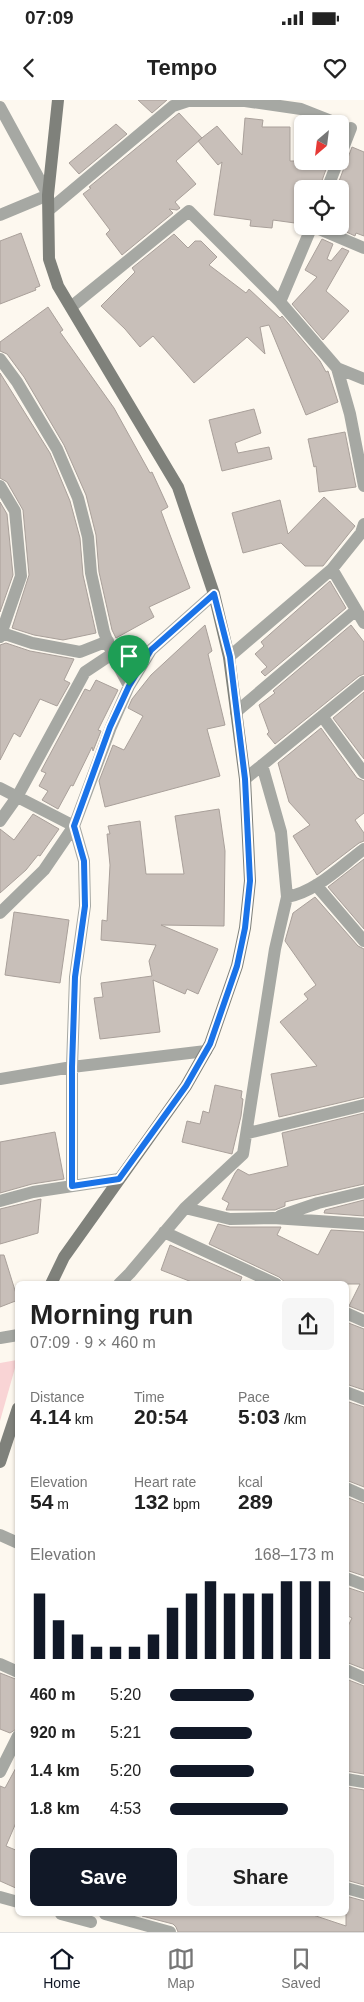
<!DOCTYPE html>
<meta charset="utf-8">
<style>
:root{--surface:#fff;--page:#f6f6f6;--text:#222;--muted:#767676;--line:#e0e0e0;--accent:#111827}
body{margin:0;font-family:Arial,sans-serif;background:var(--page);color:var(--text);height:100vh;display:flex;flex-direction:column;font-size:19px;white-space:nowrap}
*{box-sizing:border-box;margin:0}
p{font-size:16px;color:var(--muted)}
.icon{flex:none;width:28px;height:28px;fill:none;stroke:currentColor;stroke-width:2;stroke-linecap:round;stroke-linejoin:round}
.map{position:relative;flex:1;overflow:hidden}
.side{position:absolute;left:15px;top:1181px;width:334px;height:635px;display:flex;flex-direction:column;background:var(--surface);border-radius:8px;box-shadow:0 1px 4px #0004}
.side>*{flex:none}
.needle{width:32px;rotate:208deg}
.fabs{position:absolute;left:294px;top:15px;display:grid;gap:10px}
.fabs a{display:grid;place-items:center;width:55px;height:55px;border-radius:8px;background:var(--surface);box-shadow:0 1px 4px #0004;font-size:25px}
.pin{position:absolute;display:grid;place-items:center;width:42px;height:42px;color:#fff;margin:-51px -21px;border-radius:50% 50% 50% 0;rotate:-45deg;box-shadow:0 0 5px #0007}
.pin .icon{rotate:45deg}
.round{display:grid;place-items:center;flex:none;width:52px;height:52px;border-radius:8px;background:var(--page)}
.headline{display:flex;align-items:center;justify-content:space-between;height:85px;padding:0 15px}
h1{font-size:28px;font-weight:700;line-height:38px}
.metrics{display:grid;grid-template-columns:repeat(3,1fr);gap:8px;height:85px;padding:5px 15px}
.metrics div{display:grid;align-content:center}
.metrics b{font-size:21px;font-weight:700}
.metrics small{font-size:14px;font-weight:400}
.metrics p{font-size:14px}
.chart{height:140px;padding:10px 15px}
.chart p{display:flex;justify-content:space-between}
.chart svg{width:100%;height:90px;margin-top:5px;stroke:var(--accent);stroke-width:6}
.cta{display:flex;gap:10px;margin-top:auto;padding:10px 15px}
.cta a{flex:1;height:58px;border-radius:8px;background:var(--accent);color:#fff;font-size:20px;font-weight:700;line-height:58px;text-align:center}
.cta a+a{background:var(--page);color:var(--text)}
ul{padding:0 15px;list-style:none;font-size:16px}
li{display:grid;grid-template-columns:80px 60px 1fr;align-items:center;height:38px}
li i{height:12px;border-radius:6px;background:var(--accent)}
.status{display:flex;justify-content:space-between;align-items:center;height:35px;padding:0 25px;background:var(--surface);direction:ltr}
.status svg{height:14px;fill:currentColor}
header{display:flex;justify-content:space-between;align-items:center;height:65px;padding:0 15px;background:var(--surface);font-size:22px;font-weight:700}
.dock{display:flex;justify-content:space-around;align-items:center;height:70px;border-top:1px solid var(--line);background:var(--surface);font-size:14px;color:var(--muted)}
.dock a{display:grid;justify-items:center;gap:2px}
.dock .active{color:var(--accent)}
.map>svg:first-child{display:block}
.green{fill:#f9d4d5}
.building{fill:#c8bfb9;stroke:#a9a09a}
.lines{fill:none;stroke-linecap:round;stroke-linejoin:round}
.street{stroke:#a6a8a3;stroke-width:12}
.secondary{stroke:#7f817b;stroke-width:12}
.route-casing{stroke:#fff;stroke-width:10}
.route{stroke:#1a73e8;stroke-width:6}
</style>
<div class="status"><b>07:09</b><svg viewBox="0 0 49 12"><path d="M0 12V9h3v3zM5 12V6h3v6zM10 12V3h3v9zM15 12V0h3v12zM26 1h20v11H26zM47 4h2v5h-2z"/></svg></div>
<header><svg class="icon" aria-label="back" viewBox="0 0 24 24"><path d="M15 5l-7 7 7 7"/></svg>Tempo<svg class="icon" aria-label="heart" viewBox="0 0 24 24"><path d="M12 20l-8-8c-3-5 5-10 8-4 3-6 11-1 8 4z"/></svg></header>
<div class="map">
<svg width="364" height="1832" viewBox="0 0 364 1832">
<rect width="100%" height="100%" fill="#fdf8ef"/>
<!-- green -->
<path class="green" d="M17 1260V1261L0 1321V1263Z"/>
<!-- building -->
<path class="building" d="M138 0H167L152 13Z
M179 13 202 38 176 61 196 84 175 102 180 108 177 110 169 109 173 113 122 155 106 134 110 130 83 94 91 88 89 87Z
M245 18 263 20 262 27H290V61H329L319 89H302V124L273 120 272 128 250 126 251 120 214 115 222 62 218 65 198 41 217 26 242 55Z
M116 24 127 34 79 74 69 63Z
M352 47 364 52V136L356 133 355 136 340 129V89H336Z
M21 133 40 186 35 188 36 190 0 204V141Z
M174 134 188 148 195 141H201L217 157 209 165 246 193 249 189 280 218 282 216 320 261 326 272 328 271 338 302 306 315 269 225 260 227 265 254 247 237 194 283 153 236 140 247 125 229 101 206 135 172 132 168Z
M322 139 333 144 327 159 331 161 342 148 349 151 326 191 349 211 323 240 292 204 317 177 305 170Z
M48 207 63 230 60 232 114 308 150 373 152 372 168 407 161 411 190 488 149 507 154 517 116 538 112 530 99 472 96 435 86 395 64 345 24 277 7 254 0 251V242Z
M0 273 50 353 70 401 80 438 83 475 96 533 63 540 34 535 12 528 29 475 23 410 7 382 0 378Z
M254 309 261 333 235 343 238 353 269 347 272 359 222 371 209 320Z
M345 332 356 387 319 392 316 366 314 367 308 339Z
M324 397 355 426 323 466H305L281 443 243 453 232 413 280 400 288 434Z
M0 402 7 414 13 475 0 512Z
M330 481 346 508 265 576 261 572 267 567 255 554 264 546 261 542Z
M205 525 212 551 208 554 225 625 207 629 220 676 105 707 99 681 113 645 124 650 143 616 128 608 132 599 151 575Z
M351 525 364 542V574L359 576 275 644 267 634 269 632 259 605 275 593 273 591Z
M6 543 30 551 74 559 64 580 70 583 57 606 40 599 20 637 14 633 0 660V545Z
M96 580 118 590 98 630 101 631 93 651 92 647 73 686 71 685 58 709 42 700 48 691 39 686 46 673 41 671 85 589 90 591Z
M364 592V659L333 618Z
M321 628 357 678 364 681V713L355 720 364 733V741L359 743 317 775 293 736 310 725 289 702 278 663Z
M219 709 225 751 224 826 161 825 218 849 198 894 187 889 185 894 153 880 160 932 100 939 94 898 103 897 101 883 152 876 149 861 156 845 101 840 102 820 107 821 110 765 107 734H110L108 726 140 721 146 774H184L175 716Z
M33 714 59 729 40 756 38 755 26 770 0 793V729L14 740Z
M364 759V829L328 787Z
M315 797 358 846 364 849V997L279 1017 271 974 317 966 280 922 308 899 304 894 316 885 285 841 293 813Z
M14 812 69 820 60 883 5 875Z
M215 985 242 991 241 998 243 999 241 1016 232 1054 182 1042 187 1021 200 1024 203 1011 209 1013Z
M364 1013V1084L285 1102V1106L275 1110H226L229 1103 222 1099 235 1073 238 1069 249 1075 288 1066 282 1033Z
M55 1032 64 1079 32 1084 0 1093V1042Z
M41 1099 38 1133 0 1144V1109Z
M364 1100V1116L324 1113 325 1110Z
M218 1124 230 1127H281L277 1135 318 1155 331 1130 364 1132V1212L349 1206 360 1184H287L279 1177 209 1144Z
M170 1145 242 1177 239 1184H197L161 1170Z
M0 1155H4L18 1200 0 1207Z
M346 1222 364 1229V1290L346 1284Z
M346 1301 364 1307V1387L346 1380Z
M346 1397 364 1404V1476L346 1470Z
M346 1487 364 1493V1569L346 1562V1530L352 1518 346 1515Z
M0 1573 18 1580V1628L10 1633 0 1629Z
M346 1579 364 1586V1674L346 1671Z
M18 1664V1718L6 1746 18 1751V1789L0 1781V1686L5 1688Z
M346 1687 364 1690V1785L346 1780Z
M346 1796 364 1801V1832H178L176 1827 173 1824 142 1816 143 1814H310L346 1826Z"/>
<g class="lines">
<!-- street -->
<path class="street" d="M0 7 48 95 0 115
M340 56 351 28
M327 89 338 61
M49 110 173 6 188 1H245L301 9 339 24
M312 126 364 148
M280 202 312 126
M71 207 189 111 280 202 337 268 350 314 364 386
M0 259 17 282 57 349 78 398 88 437 91 473 104 532 112 554 129 586
M337 268 364 279
M0 386 15 411 21 476 0 537
M332 469 364 523
M2 533 32 543 80 552 108 541
M229 557 332 469 361 433 364 424
M236 612 355 511
M322 616 364 673
M262 665 281 732 287 797C316 792 341 766 364 749
M245 679 364 582
M0 688 74 726 111 627 129 586 151 550 214 494
M0 721 17 697 85 572 112 554
M316 785 364 841
M0 813 44 770 74 726 84 761 85 806 75 877 72 967V1086
M0 979 72 967 206 951
M248 1033 364 1005
M0 1101 33 1092 119 1079
M185 1108 230 1119 273 1118 364 1124
M280 1116 318 1103 364 1092
M164 1132 276 1184
M119 1184 130 1173 185 1108 243 1054 275 849 287 797
M346 1213 364 1221
M0 1238 18 1235
M346 1292 364 1299
M346 1388 364 1396
M0 1435 18 1443
M346 1478 364 1485
M0 1564 18 1572
M346 1570 364 1578
M0 1672 18 1636
M346 1679 364 1682
M346 1788 364 1793
M0 1797 18 1802
M61 1814 91 1822
M105 1814 170 1832"/>
<!-- secondary -->
<path class="secondary" d="M51 1184 64 1157 186 986 210 944 237 866 245 828 250 781 245 679 229 557 214 494 178 387 58 186 49 159 48 95 58 0
M0 1362 18 1308"/>
</g>
<g class="lines">
<defs>
<path id="route" d="M214 494 230 557 245 679 250 781 245 828 237 866 210 944 186 986 119 1079 72 1086V967L75 877 85 806 84 761 74 726 110 627 129 586 151 550Z"/>
</defs>
<!-- route casing -->
<use href="#route" class="route-casing"/>
<!-- route -->
<use href="#route" class="route"/>
</g>
</svg>
<div class="fabs">
<a><svg class="needle" viewBox="-14 -14 28 28"><path d="M0-13l5 13h-10z" fill="#e53935"/><path d="M0 13l5-13h-10z" fill="#767676"/></svg></a>
<a><svg class="icon" aria-label="locate" viewBox="0 0 24 24"><circle cx="12" cy="12" r="6"/><path d="M12 2v4M12 18v4M2 12h4M18 12h4"/></svg></a>
</div>
<div class="pin" style="left:129px;top:586px;background:#1e9e55"><svg class="icon" aria-label="arrive" viewBox="0 0 24 24"><path d="M6 21V4h12l-3 4 3 4H6"/></svg></div>
<section class="side">
<div class="headline"><div><h1>Morning run</h1><p>07:09 · 9 × 460 m</p></div><a class="round"><svg class="icon" aria-label="share" viewBox="0 0 24 24"><path d="M12 15V3M7 8l5-5 5 5M5 13v7h14v-7"/></svg></a></div>
<div class="metrics">
<div><p>Distance</p><b>4.14<small> km</small></b></div>
<div><p>Time</p><b>20:54</b></div>
<div><p>Pace</p><b>5:03<small> /km</small></b></div>
</div>
<div class="metrics">
<div><p>Elevation</p><b>54<small> m</small></b></div>
<div><p>Heart rate</p><b>132<small> bpm</small></b></div>
<div><p>kcal</p><b>289</b></div>
</div>
<div class="chart"><p><span>Elevation</span>168–173 m</p>
<svg viewBox="0 0 160 44" preserveAspectRatio="none"><path d="M5 44V12M15 44V25M25 44V32M35 44V38M45 44V38M55 44V38M65 44V32M75 44V19M85 44V12M95 44V6M105 44V12M115 44V12M125 44V12M135 44V6M145 44V6M155 44V6"/></svg>
</div>
<ul>
<li><b>460 m</b>5:20<i style="width:51%"></i></li>
<li><b>920 m</b>5:21<i style="width:50%"></i></li>
<li><b>1.4 km</b>5:20<i style="width:51%"></i></li>
<li><b>1.8 km</b>4:53<i style="width:72%"></i></li>
</ul>
<div class="cta"><a>Save</a><a>Share</a></div>
</section>
</div>
<nav class="dock">
<a class="active"><svg class="icon" aria-label="home" viewBox="0 0 24 24"><path d="M3 11l9-7 9 7M6 9v11h12V9"/></svg>Home</a>
<a><svg class="icon" aria-label="map" viewBox="0 0 24 24"><path d="M3 6l6-2 6 2 6-2v14l-6 2-6-2-6 2zM9 4v14M15 6v14"/></svg>Map</a>
<a><svg class="icon" aria-label="saved" viewBox="0 0 24 24"><path d="M7 4h10v16l-5-4-5 4z"/></svg>Saved</a>
</nav>
